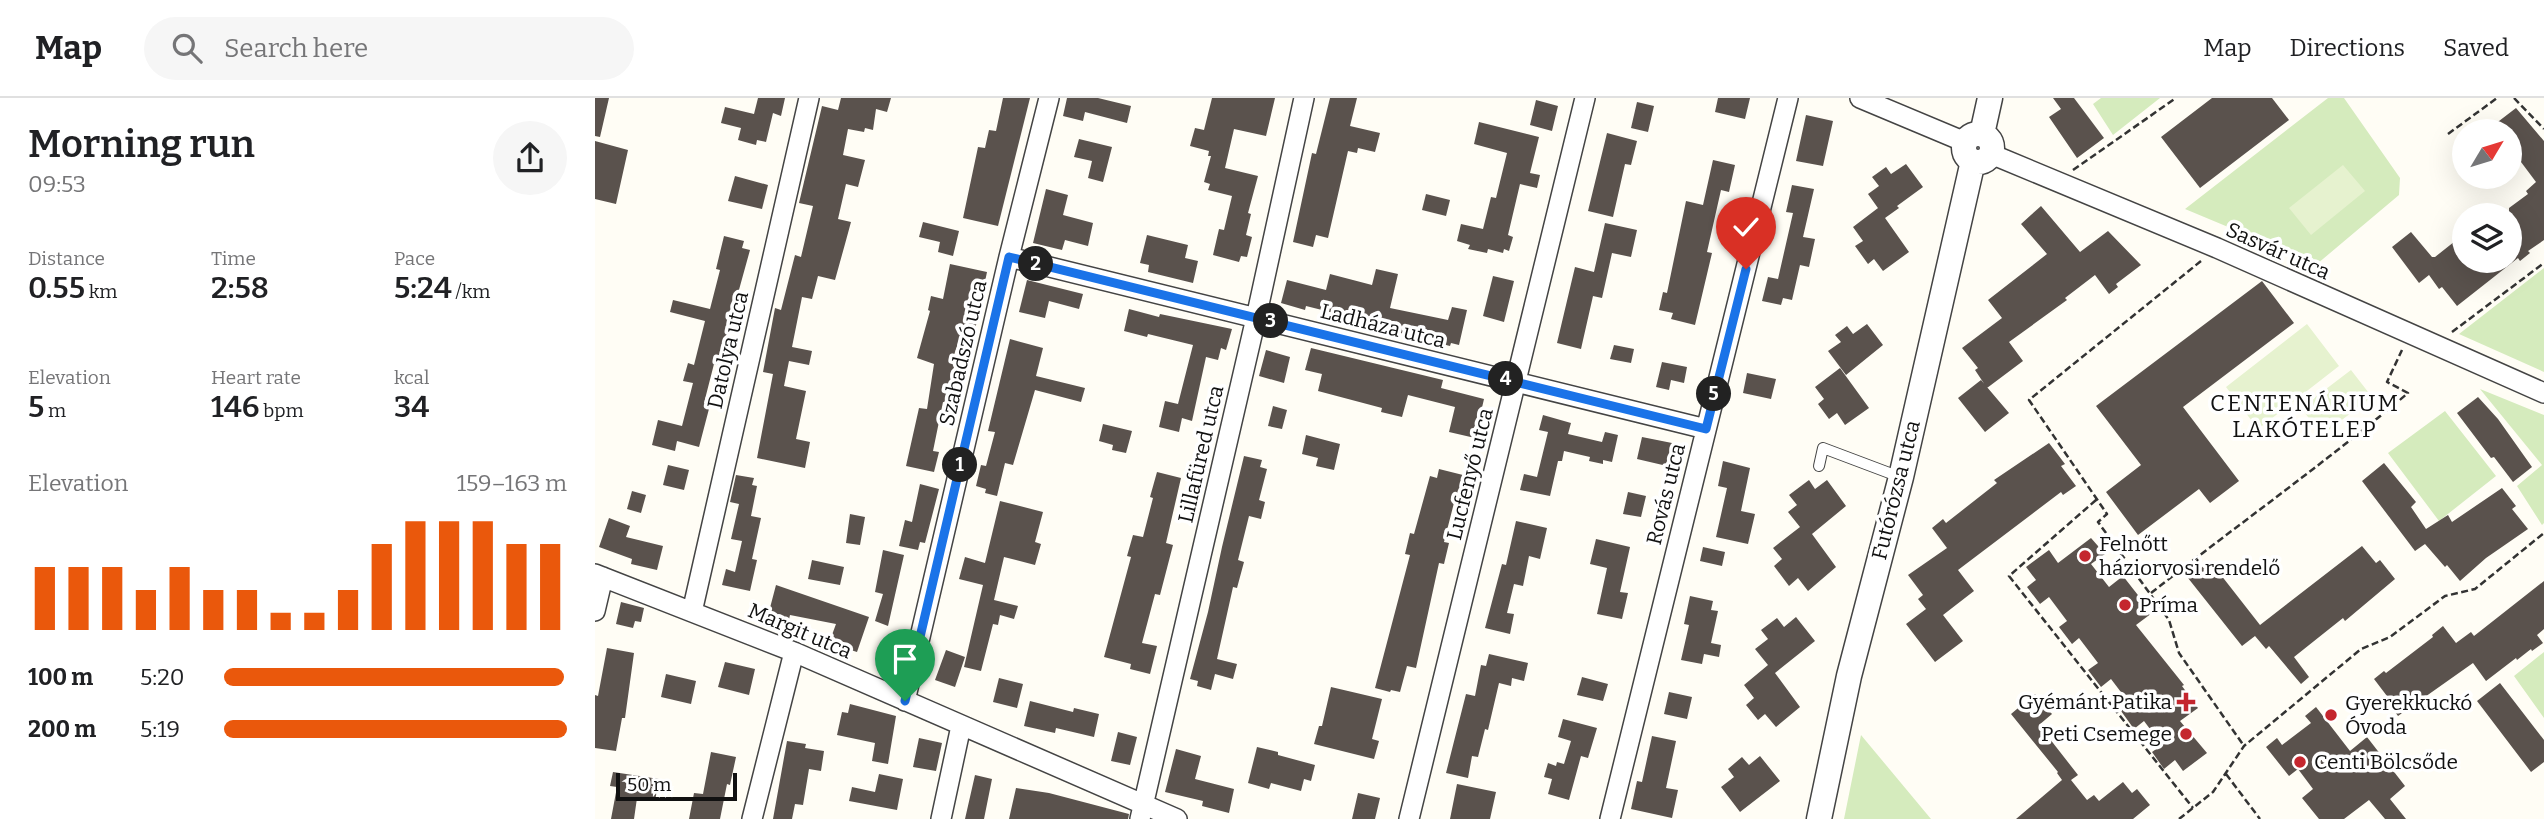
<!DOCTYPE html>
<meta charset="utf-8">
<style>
:root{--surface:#fff;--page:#f6f6f6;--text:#202124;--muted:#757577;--line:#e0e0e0;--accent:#ea580c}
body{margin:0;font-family:Bitter,serif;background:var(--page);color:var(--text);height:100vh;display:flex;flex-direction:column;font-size:26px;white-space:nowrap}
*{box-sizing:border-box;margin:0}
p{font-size:23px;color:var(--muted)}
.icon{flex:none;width:38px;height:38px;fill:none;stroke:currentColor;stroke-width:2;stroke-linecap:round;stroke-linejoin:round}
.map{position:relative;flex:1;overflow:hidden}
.sheet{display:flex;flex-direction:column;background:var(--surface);width:595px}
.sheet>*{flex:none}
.needle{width:46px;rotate:52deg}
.tools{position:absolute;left:1857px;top:21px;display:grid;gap:14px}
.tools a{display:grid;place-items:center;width:70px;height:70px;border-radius:50%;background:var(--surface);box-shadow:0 7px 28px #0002;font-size:35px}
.scale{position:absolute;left:21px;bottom:18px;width:121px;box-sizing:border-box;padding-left:7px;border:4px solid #111;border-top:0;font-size:19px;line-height:24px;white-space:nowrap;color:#111;-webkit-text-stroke:5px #fff;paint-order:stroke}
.pin{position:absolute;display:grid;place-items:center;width:60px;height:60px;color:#fff;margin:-72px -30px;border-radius:50% 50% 50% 0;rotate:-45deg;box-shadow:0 0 7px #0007}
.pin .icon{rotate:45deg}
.km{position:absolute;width:35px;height:35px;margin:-18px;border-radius:50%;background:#222;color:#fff;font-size:19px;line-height:35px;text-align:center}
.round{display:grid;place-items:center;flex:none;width:74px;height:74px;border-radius:37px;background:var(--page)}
.head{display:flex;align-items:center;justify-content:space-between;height:119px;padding:0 28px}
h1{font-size:38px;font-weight:600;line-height:52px}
.figures{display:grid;grid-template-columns:repeat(3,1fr);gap:10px;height:119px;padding:7px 28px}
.figures div{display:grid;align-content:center}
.figures b{font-size:30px;font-weight:600}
.figures small{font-size:19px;font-weight:400}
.figures p{font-size:19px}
.chart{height:196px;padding:14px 28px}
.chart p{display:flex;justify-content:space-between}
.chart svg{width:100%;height:126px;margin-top:7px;stroke:var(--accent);stroke-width:6}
ul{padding:0 28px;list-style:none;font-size:23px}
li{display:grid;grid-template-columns:112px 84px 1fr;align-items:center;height:52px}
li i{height:18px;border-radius:9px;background:var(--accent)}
header{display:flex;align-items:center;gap:42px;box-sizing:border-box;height:98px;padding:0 35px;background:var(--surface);border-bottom:2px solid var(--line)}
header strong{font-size:33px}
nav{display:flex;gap:38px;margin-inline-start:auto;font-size:24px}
.search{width:490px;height:63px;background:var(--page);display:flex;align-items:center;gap:18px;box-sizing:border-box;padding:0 24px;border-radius:38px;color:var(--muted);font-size:26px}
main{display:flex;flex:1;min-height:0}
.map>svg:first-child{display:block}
.green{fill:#d5ebbd}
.pitch{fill:#e6f2cf}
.building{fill:#5a524d}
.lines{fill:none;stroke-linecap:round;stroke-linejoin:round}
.service-casing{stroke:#444;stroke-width:12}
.minor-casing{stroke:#444;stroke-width:22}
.tertiary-casing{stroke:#444;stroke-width:27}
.path{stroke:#333;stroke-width:2.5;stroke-dasharray:7 3.5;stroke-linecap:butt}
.service{stroke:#fff;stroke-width:10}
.minor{stroke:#fff;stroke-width:19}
.tertiary{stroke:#fff;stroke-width:24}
.route-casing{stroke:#fff;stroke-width:14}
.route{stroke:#1a73e8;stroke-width:9}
.poi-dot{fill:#c4262e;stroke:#fff;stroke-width:2.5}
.labels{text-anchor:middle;stroke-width:7;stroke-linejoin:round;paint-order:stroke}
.street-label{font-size:21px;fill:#111;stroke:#fff}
.poi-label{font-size:21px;fill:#111;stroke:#fff;text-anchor:start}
.neighbourhood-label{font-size:23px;letter-spacing:2px;fill:#111;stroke:#fff}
</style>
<header>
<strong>Map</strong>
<div class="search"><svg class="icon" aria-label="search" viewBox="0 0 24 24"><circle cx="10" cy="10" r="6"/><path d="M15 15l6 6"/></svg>Search here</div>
<nav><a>Map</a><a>Directions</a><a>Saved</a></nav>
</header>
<main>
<section class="sheet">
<div class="head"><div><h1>Morning run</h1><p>09:53</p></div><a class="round"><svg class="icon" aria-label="share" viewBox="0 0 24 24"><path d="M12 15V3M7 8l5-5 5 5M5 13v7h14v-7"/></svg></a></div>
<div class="figures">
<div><p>Distance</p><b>0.55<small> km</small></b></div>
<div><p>Time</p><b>2:58</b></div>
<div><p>Pace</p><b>5:24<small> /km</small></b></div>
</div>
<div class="figures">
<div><p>Elevation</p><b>5<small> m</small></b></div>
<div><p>Heart rate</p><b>146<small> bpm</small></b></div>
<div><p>kcal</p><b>34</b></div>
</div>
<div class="chart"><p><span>Elevation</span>159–163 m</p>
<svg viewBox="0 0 160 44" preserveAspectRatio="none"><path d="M5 44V22M15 44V22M25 44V22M35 44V30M45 44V22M55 44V30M65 44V30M75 44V38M85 44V38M95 44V30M105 44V14M115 44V6M125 44V6M135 44V6M145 44V14M155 44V14"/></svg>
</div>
<ul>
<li><b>100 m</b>5:20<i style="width:99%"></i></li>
<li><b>200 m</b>5:19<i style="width:100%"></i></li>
</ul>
</section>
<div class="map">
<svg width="1949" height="721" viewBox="0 0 1949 721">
<rect width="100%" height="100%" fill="#fffdf5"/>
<!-- green -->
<path class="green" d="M1506 0H1565L1518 37 1498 6Z
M1733 0H1749L1805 80 1804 97 1722 166 1590 111Z
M1949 170V274L1864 236Z
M1885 291 1949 317V425L1947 427 1922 388 1947 367Z
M1850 313 1901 378 1844 423 1793 355Z
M1949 554V620L1919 578Z
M1266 637 1336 721H1249Z"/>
<!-- pitch -->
<path class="pitch" d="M1748 67 1770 93 1716 137 1694 110Z
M1712 226 1744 268 1663 331 1631 289Z
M1756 272 1777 299 1727 337 1706 310Z"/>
<!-- building -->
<path class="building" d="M0 0H14L5 39 0 38Z
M163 0H190L186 18 178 15 171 44 162 42 161 47 143 42 146 30 126 25 130 9 159 16Z
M246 0H296L292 14 281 11 278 32 270 30 269 34 253 31 248 57 270 62 263 89 251 86 243 121 256 124 250 146 240 182 223 178 217 201 207 199 197 249 217 253 214 267 194 263 189 288 211 293 201 341 215 344 210 370 162 360 178 276 168 274 180 210 186 212 200 157 206 159 218 108 204 105 227 8 243 12Z
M408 0H435L403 128 368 120 383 49 390 50 394 32 401 33Z
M472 0H503L536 8 532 25 490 14 488 23 468 18Z
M617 0H680L671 38 639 31 630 70 663 78 653 115 656 116 651 137 657 139 652 159 646 158 644 164 618 157 624 131 629 132 637 98 613 92 615 86 609 84 616 58H613L614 53 595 48 600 30 609 32Z
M735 0H762L755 28 785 35 780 54 763 50 762 55 753 53 733 140 721 137 718 149 698 144 717 55 721 56Z
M1123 0H1155L1150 21 1120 14Z
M1458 0H1479L1509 40 1482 60 1454 19 1466 11Z
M1617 0H1677L1694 22 1605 90 1566 39Z
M941 2 963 8 957 33 935 27Z
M1042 4 1059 8 1053 34 1036 30Z
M1921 10 1949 43V142L1933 153 1935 155 1925 163 1923 160 1862 208 1847 189 1844 191 1834 177 1824 185 1797 149 1816 134 1837 159H1840L1869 136V163H1914V110L1933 96 1931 93 1941 84 1917 52 1921 49 1914 41V33H1891Z
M1211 17 1238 23 1228 68 1201 63Z
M884 24 944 39 935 75 945 77 942 90 925 86 913 137 918 139 914 153 909 151 908 155 893 151 892 155 873 151 875 147 862 143 866 126 888 131 896 99 901 100 912 55 879 46Z
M1012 35 1042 43 1036 67 1030 66 1018 119 993 113Z
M484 41 517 49 508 84 493 80 497 63 479 59Z
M0 43 33 52 21 106 0 101Z
M1118 62 1140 67 1134 94 1126 92 1112 154 1117 155 1100 227 1076 221 1078 215 1064 212 1068 194 1072 195 1091 103 1108 107Z
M1311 66 1328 89 1302 108 1304 110 1290 120 1273 96 1284 88 1277 79 1291 69 1296 76Z
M140 78 173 87 167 111 133 103Z
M1197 87 1219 91 1208 139 1220 141 1214 169 1205 167 1197 202 1188 200 1186 207 1167 203 1173 179 1183 181 1198 115 1191 114Z
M451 91 473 97 468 117 498 125 493 148 470 142 467 152 438 145Z
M831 96 855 102 851 118 827 112Z
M1446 108 1485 154 1513 133 1546 167 1521 186 1523 189 1514 196 1500 177 1470 200 1472 202 1414 244 1428 263 1392 290 1380 272 1383 270 1367 250 1407 220 1393 202 1452 156 1426 126Z
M1283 110 1314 154 1288 173 1279 161 1273 166 1260 148 1268 143 1258 129Z
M328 124 364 133 358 158 343 154 345 144 324 139Z
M1010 125 1042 132 1036 159 1017 155 1007 200 998 198 986 251 962 245 980 169 999 174Z
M552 137 593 147 590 160 603 163 598 185 553 174 554 167 545 165Z
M129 138 149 143 147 150 155 152 129 246 132 247 127 269 119 266 109 305 115 307 104 349 82 343 80 353 57 347 63 322 87 328 98 285 88 283 93 265 99 267 110 223 75 214 78 202 115 211 125 172 121 171Z
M355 166 392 174 380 232 368 230 359 257 365 259 359 281 367 282 363 306 348 304 338 353 344 354 339 374 311 368 324 310 332 311 339 266 322 260 335 213 333 212 336 198 348 201Z
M781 171 803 176 795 210 853 222 857 209 872 212 864 247 856 245 855 248 831 242 802 234 803 231 711 208 710 212 686 205 692 182 731 192 735 176 777 187Z
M898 178 919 183 909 224 888 218Z
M432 182 488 196 484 211 454 203 450 220 424 214Z
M1667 183 1699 225 1588 309 1644 383 1615 405 1604 391 1543 437 1511 394 1546 367 1501 308Z
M534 211 564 219 565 216 637 231 631 252 626 250 623 262 611 259 597 323 587 320 584 334 564 329 570 303 583 306 598 247 553 236 552 239 529 233Z
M1272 226 1288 247 1251 277 1233 253 1246 244 1240 237 1252 228 1258 236Z
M415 241 448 250 441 278 490 290 486 304 440 292 418 367 410 365 402 398 390 395 391 391 381 388 386 367 391 368 400 334 393 333Z
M1019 247 1039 251 1036 265 1015 261Z
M716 250 848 282 846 290 889 301 880 340 854 334 860 309 813 297 807 319 786 314 787 310 723 293 727 276 710 272Z
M671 252 695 259 689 285 664 278Z
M1067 264 1092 269 1089 285 1076 282 1074 292 1061 289Z
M1245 270 1274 310 1250 327 1242 315 1234 321 1223 306 1229 301 1220 289Z
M1152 275 1181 281 1176 301 1148 295Z
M1386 282 1414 315 1390 334 1363 300Z
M1883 299 1903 321 1937 369 1918 384 1899 359 1896 360 1862 315Z
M678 308 692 312 687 331 673 328Z
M948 317 976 325 973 336 1007 344 1010 334 1023 337 1017 364 1008 362V366L994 363 995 359 969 353 967 363H963L955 398 925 392 929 376 942 379 953 334 944 332Z
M508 326 537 333 531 355 517 352 518 347 504 343Z
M711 337 745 346 739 372 721 368 723 360 707 356Z
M1047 339 1077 345 1072 368 1042 361Z
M1454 345 1470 366 1466 368 1481 388 1468 397 1466 394 1363 472 1379 493 1348 517 1368 543 1340 564 1311 526 1331 511 1323 501 1328 497 1313 477 1352 450 1337 430 1348 421 1351 425 1402 385 1399 382Z
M649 358 667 362 665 369 672 371 664 402 670 404 666 421 654 418 643 462 649 464 642 490 638 489 622 561 642 566 638 581 620 576 616 592 602 588 603 583 595 581 613 514 627 449Z
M1128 363 1155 370 1146 413 1160 416 1153 446 1121 439 1132 390 1123 388Z
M1789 365 1821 404 1816 409 1831 431 1853 417 1857 424 1907 390 1921 408 1917 411 1933 431 1891 460 1865 483 1852 467 1850 469 1830 446 1820 453 1767 383Z
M73 367 94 372 89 392 68 387Z
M844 371 868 377 863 398 861 397 849 444 854 445 849 466 844 465 821 570 812 568 805 594 796 592 795 594 780 590 815 457 810 456 815 435 819 436 835 378 842 380Z
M562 374 586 380 571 445 578 447 565 497 560 496 547 545 562 548 555 576 535 571 536 566 509 559 536 459 532 458 538 437 548 439 558 400 555 399Z
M141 377 159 380 157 387 162 388 156 418 166 420 157 461 162 462 155 493 127 487 131 471 140 474 147 443 136 441 144 406 135 404Z
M1214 382 1220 391 1232 382 1251 408 1217 436 1241 469 1213 493 1203 480 1194 488 1179 468 1187 461 1178 450 1205 429 1193 414 1202 407 1194 397Z
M325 386 344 391 330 445 325 444 323 452 304 448 310 422 317 424Z
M37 393 51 397 46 415 32 411Z
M1033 394 1051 398 1046 419 1028 416Z
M405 403 448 414 440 444 446 446 440 467 409 459 399 502 423 508 419 521 405 517 403 527 398 526 386 573 369 569 388 487 364 481 370 459 390 465Z
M255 416 270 419 265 447 251 445Z
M14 420 35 428 31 439 68 448 62 472 36 466 37 461 4 449Z
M921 423 952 430 945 461 934 458 928 488 919 486 912 515 919 516 915 536 890 530 907 466 911 467Z
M1496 440 1510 456 1496 466 1514 489 1528 478 1557 515 1541 527 1589 587 1587 588 1603 610 1585 623 1612 655 1588 673 1580 662 1569 671 1557 654 1567 647 1549 623 1539 631 1526 613 1535 606 1516 581 1506 589 1493 572 1503 565 1484 540 1477 546 1464 529 1472 523 1454 499 1445 506 1432 489 1441 482 1431 469 1454 452 1463 465Z
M1001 441 1035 449 1025 494 1033 495 1027 521 1002 516 1012 470 995 466Z
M1767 448 1781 465 1785 462 1800 481 1750 523 1748 520 1699 559 1714 579 1706 586 1674 548 1671 551 1660 538 1647 548 1593 480 1615 463 1665 527Z
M1108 449 1130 454 1127 468 1105 463Z
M288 452 309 457 293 528 280 523 288 496 280 494Z
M217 462 249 469 245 487 213 481Z
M1949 483V531L1942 537 1948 545 1937 553 1936 551 1922 562 1921 560 1891 583 1878 565 1803 618 1792 603 1795 602 1779 581 1789 573 1791 575 1838 539 1837 537 1848 528 1861 545 1876 534 1879 538Z
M181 487 274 519 262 554 234 545 241 526 195 517 192 530 171 525Z
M1095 498 1118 503 1116 512 1123 513 1116 545 1126 547 1124 559 1109 556 1107 566 1086 562 1094 527 1089 526Z
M26 504 49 510 46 524 40 523 38 530 21 526Z
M1201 519 1220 543 1180 575 1205 609 1181 629 1170 616 1163 622 1151 607 1159 600 1149 587 1173 567 1160 551 1173 541 1166 532 1182 520 1189 529Z
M12 550 39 555 30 620H27L21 653 0 650V597L3 598Z
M351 552 370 559 360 589 340 582Z
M894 556 933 565 929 583 917 580 916 588 904 585 893 632 890 631 883 659 877 658 873 680 851 675 871 596 880 598 886 567 891 568Z
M130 564 160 571 154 597 123 589Z
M71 576 101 583 96 606 66 599Z
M987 579 1013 586 1008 603 982 597Z
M404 580 428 586 422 610 398 604Z
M1905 585 1949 642V664L1936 674 1882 603Z
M736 589 787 601 777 641 784 643 779 661 719 646 724 628H727Z
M1074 594 1097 599 1092 621 1069 616Z
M1440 596 1457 616 1444 627 1483 677 1476 682 1492 702 1499 697 1504 703 1528 684 1537 695 1542 691 1555 707 1538 721H1421L1467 682 1462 675 1463 674 1416 616Z
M435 603 478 614 479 610 504 616 499 639 461 630 460 635 429 628Z
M255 606 301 618 293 666 277 663 280 645 242 637 247 614 253 615Z
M1721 609 1755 653 1772 639 1810 688 1795 701 1811 721H1790L1774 702 1749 721H1724L1707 700 1718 691 1703 671 1694 678 1671 649 1682 640 1687 647 1716 625 1710 618Z
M968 621 1002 630 993 660 986 658 974 702 953 696 957 681 949 679 953 665 961 668 962 664 969 666 976 643 963 639Z
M523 634 542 639 535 667 516 663Z
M1057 638 1081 643 1071 690 1083 692 1077 720 1036 711 1042 683 1047 684Z
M324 640 347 645 341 673 318 669Z
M192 643 211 646 210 650 229 653 226 673 214 671 208 707 200 706 197 721H178Z
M662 649 683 654V657L720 667 716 683 709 681 706 693 676 685 674 691 653 685Z
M581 651 606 658 600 681 639 691 634 715 607 708 608 703 570 694Z
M116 654 141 659 135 687 132 686 125 721H94L99 695 108 696Z
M1165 658 1185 683 1145 714 1126 689 1139 679 1133 671 1147 659 1154 667Z
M18 674 64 681 60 703 42 700 39 721H16L22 689 15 688Z
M284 676 308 681 302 712 254 703 257 689 280 694Z
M380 677 397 681 389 721H370Z
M862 686 901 694 895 721H855Z
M421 690 454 695 534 716 533 721H414Z
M763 695 785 700 780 721H757Z"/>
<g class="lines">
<defs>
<path id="service" d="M1224 368 1228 350 1305 379"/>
<path id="minor" d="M1265 0 1370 44
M1396 56 1622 150 1949 295
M414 159 1111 331
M0 476 199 554 582 721
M0 513 8 479
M97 514 214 0
M310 603 414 159 454 0
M157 721 199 554
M346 721 366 628
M545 721 661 220 709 0
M814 721 990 0
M1015 721 1193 0"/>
<path id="tertiary" d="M1369 50a14 14 0 1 1 28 0a14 14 0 1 1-28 0Z
M1387 36 1395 0
M1224 721 1254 578 1306 379 1378 63"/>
</defs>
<!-- service casing -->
<use href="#service" class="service-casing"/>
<!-- minor casing -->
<use href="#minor" class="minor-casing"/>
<!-- tertiary casing -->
<use href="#tertiary" class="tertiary-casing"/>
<!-- path -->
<path class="path" d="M1919 0 1949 31
M1853 36 1902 0
M1478 72 1581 0
M1606 163 1434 302 1512 416 1503 424 1574 522 1584 555 1649 648
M1857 234 1949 165
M1501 402 1414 478 1598 710
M1556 495C1641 428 1730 365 1813 295L1792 284 1807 252
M1631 676 1665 721
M1584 721 1618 694 1649 648 1766 551 1795 539 1850 498 1880 491 1949 435"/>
<!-- service -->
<use href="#service" class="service"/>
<!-- minor -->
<use href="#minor" class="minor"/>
<!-- tertiary -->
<use href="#tertiary" class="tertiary"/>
</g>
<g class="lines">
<defs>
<path id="route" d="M310 603 414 159 1111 331 1151 171"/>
</defs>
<!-- route casing -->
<use href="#route" class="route-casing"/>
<!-- route -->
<use href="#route" class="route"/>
</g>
<!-- markers -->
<g class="poi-dot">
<circle cx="1490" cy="458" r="7"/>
<circle cx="1530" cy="507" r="7"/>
<path d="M1587.5 593.5h7v7h7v7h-7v7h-7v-7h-7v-7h7z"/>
<circle cx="1736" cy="617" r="7"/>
<circle cx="1591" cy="636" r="7"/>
<circle cx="1705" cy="664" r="7"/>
</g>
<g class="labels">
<!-- street labels -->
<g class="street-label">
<text transform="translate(1683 153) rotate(24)" y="7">Sasvár utca</text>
<text transform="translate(788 228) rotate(14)" y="7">Ladháza utca</text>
<text transform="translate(133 252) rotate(-77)" y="7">Datolya utca</text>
<text transform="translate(368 255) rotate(-77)" y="7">Szabadszó utca</text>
<text transform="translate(606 356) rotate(-77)" y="7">Lillafüred utca</text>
<text transform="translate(875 376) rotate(-76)" y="7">Lucfenyő utca</text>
<text transform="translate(1301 392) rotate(-76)" y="7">Futórózsa utca</text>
<text transform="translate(1071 396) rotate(-76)" y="7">Rovás utca</text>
<text transform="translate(205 533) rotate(23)" y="7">Margit utca</text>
</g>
<!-- poi labels -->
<g class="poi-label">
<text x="1504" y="453">Felnőtt<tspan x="1504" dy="24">háziorvosi rendelő</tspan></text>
<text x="1544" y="514">Príma</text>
<text x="1577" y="611" text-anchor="end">Gyémánt Patika</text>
<text x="1750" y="612">Gyerekkuckó<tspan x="1750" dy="24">Óvoda</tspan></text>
<text x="1577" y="643" text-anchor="end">Peti Csemege</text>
<text x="1719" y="671">Centi Bölcsőde</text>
</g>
<!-- neighbourhood labels -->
<g class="neighbourhood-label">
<text x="1710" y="313">CENTENÁRIUM<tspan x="1710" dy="26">LAKÓTELEP</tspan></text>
</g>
</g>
</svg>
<div class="tools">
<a><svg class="needle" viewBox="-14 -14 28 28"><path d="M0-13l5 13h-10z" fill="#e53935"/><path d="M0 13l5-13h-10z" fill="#757577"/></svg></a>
<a><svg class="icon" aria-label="layers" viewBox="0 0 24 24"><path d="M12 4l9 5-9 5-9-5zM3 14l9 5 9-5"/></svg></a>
</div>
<div class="scale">50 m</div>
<div class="pin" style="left:310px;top:603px;background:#1e9e55"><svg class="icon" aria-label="arrive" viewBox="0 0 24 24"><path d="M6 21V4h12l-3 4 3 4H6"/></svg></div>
<div class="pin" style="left:1151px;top:171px;background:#d93025"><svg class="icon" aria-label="check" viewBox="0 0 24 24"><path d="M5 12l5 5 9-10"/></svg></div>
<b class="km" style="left:365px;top:367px">1</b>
<b class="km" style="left:441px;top:166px">2</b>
<b class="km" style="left:676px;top:223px">3</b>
<b class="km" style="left:911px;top:281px">4</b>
<b class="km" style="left:1119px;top:296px">5</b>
</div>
</main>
